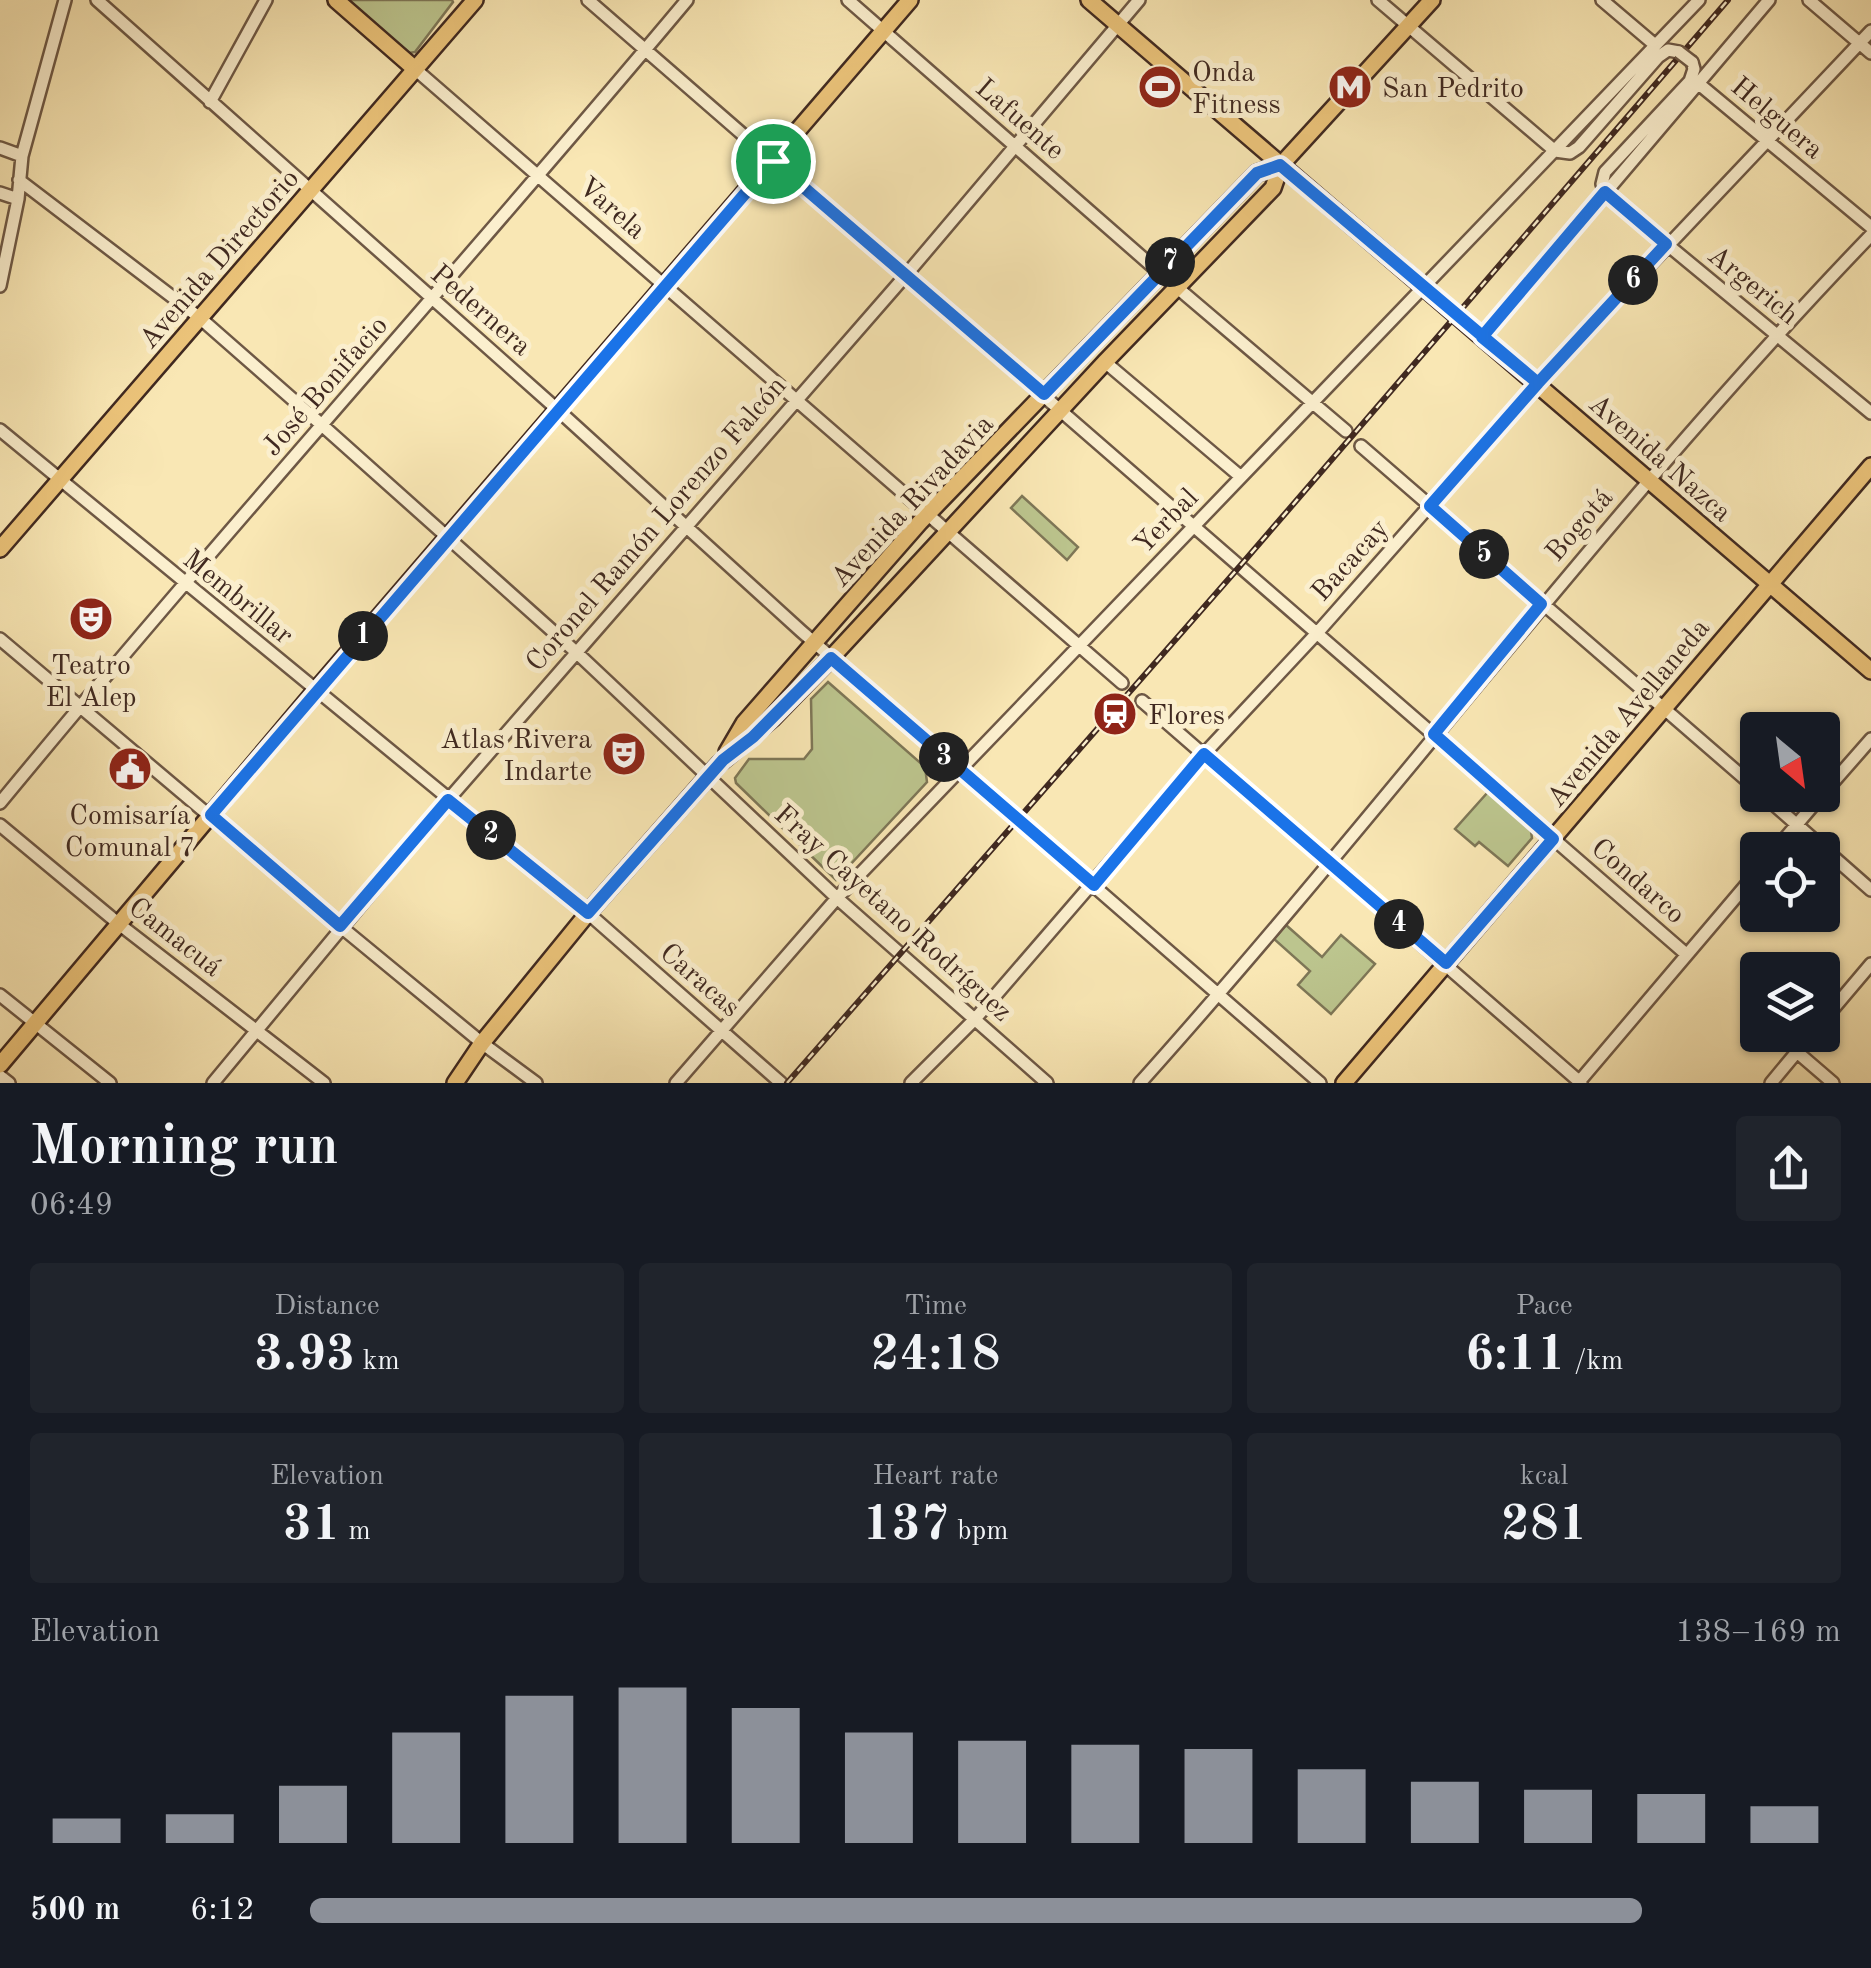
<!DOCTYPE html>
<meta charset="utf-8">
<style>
:root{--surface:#171b24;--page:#20242c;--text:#f1f3f6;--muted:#9ea1a6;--accent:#8c9099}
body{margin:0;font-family:"Old Standard TT",serif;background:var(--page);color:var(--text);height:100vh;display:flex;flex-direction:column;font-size:38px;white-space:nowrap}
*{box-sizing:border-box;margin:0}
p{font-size:32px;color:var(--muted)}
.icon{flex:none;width:55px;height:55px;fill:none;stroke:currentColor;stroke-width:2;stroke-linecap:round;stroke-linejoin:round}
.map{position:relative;height:1083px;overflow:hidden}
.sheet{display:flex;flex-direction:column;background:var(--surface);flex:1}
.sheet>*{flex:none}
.needle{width:65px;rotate:151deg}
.tools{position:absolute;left:1740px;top:712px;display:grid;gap:20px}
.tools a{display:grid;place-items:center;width:100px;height:100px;border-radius:10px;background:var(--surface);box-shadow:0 2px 8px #0004;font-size:50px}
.pin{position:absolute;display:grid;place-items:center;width:85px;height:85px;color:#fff;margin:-42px;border:5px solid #fff;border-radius:50%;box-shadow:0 2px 10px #0007}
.km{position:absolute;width:50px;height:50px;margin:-25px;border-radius:50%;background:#222;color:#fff;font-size:28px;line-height:50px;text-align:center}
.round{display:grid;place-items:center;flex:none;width:105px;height:105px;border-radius:10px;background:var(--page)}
.overview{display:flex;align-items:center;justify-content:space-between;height:170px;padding:0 30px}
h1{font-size:55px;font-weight:600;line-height:75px}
.metrics{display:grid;grid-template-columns:repeat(3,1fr);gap:15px;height:170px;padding:10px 30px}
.metrics div{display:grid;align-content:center;border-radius:10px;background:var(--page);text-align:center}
.metrics b{font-size:50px;font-weight:600}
.metrics small{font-size:28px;font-weight:400}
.metrics p{font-size:28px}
.chart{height:280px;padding:20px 30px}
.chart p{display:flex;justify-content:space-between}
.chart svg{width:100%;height:180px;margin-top:10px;stroke:var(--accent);stroke-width:6}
ul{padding:0 30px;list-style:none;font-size:32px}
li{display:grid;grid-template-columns:160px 120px 1fr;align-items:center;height:75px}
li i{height:25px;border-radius:12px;background:var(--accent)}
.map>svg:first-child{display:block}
.green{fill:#bcc58e;stroke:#7e7757;stroke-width:2.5}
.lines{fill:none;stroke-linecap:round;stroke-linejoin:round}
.minor-casing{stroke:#6e5845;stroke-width:16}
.major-casing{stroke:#402920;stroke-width:20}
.minor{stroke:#fbefce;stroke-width:11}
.major{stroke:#ecc47a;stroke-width:15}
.rail-casing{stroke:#402920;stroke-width:6}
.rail{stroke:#fbefce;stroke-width:2.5;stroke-dasharray:8;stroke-linecap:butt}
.minor-bridge-casing{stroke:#6e5845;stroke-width:16;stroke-linecap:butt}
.minor-bridge{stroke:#fbefce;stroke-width:11}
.route-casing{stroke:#fff;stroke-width:20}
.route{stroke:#1a73e8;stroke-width:12}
.labels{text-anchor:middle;stroke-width:10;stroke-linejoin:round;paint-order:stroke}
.poi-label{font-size:28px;fill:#402920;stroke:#fbefce;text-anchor:start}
.street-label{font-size:28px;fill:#402920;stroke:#fbefce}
</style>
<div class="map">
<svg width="1871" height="1083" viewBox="0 0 1871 1083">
<rect width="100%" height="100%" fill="#f9e7b4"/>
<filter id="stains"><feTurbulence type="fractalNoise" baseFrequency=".002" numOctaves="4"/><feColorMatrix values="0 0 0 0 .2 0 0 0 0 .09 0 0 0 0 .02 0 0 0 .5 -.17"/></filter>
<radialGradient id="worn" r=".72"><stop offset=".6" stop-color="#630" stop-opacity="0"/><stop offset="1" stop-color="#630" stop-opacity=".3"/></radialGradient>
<!-- green -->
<path class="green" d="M346 0H452L453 2 415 52 409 53Z
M1022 496 1078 547 1067 560 1011 508Z
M828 682 925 767 927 782 836 880 736 783 735 778 749 759H804L812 749 811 699Z
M1488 792 1531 831 1532 838 1508 866 1479 842 1475 846 1455 829Z
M1286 925 1322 957 1341 935 1375 964 1331 1014 1298 985 1310 971 1274 939Z"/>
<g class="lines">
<defs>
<path id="minor" d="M97 0 559 411 801 631 1320 1083
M588 0 1686 954
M848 0 1160 273 1346 431
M1378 0 1555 151
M1602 0 1655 45
M1809 0 1871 53
M1692 62 1694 69 1690 81 1605 172 1602 184 1605 193 1871 413
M415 69 1122 683
M1699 84 1871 227
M210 102 266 0
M0 148 22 156
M1555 151 1570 153 1579 147 1658 57 1668 50 1679 52
M19 180 200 318 323 426 576 652 837 898 1047 1083
M0 193 18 199
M0 286 18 199 22 156 65 0
M1483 337 1769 0
M1105 362 1241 477
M0 430 588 913 781 1083
M1361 446 1758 790
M0 639 340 926 482 1043 536 1083
M1142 701 1581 1083
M1763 795 1871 890
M1822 795 1871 739
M0 803C224 531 461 270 687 0
M0 825 119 924 324 1083
M1775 850 1822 795
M0 995 110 1083
M1822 1022 1871 964
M1797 1052 1833 1083
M0 1076 9 1083
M213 1083 448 800 906 275 1139 0
M676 1083 837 898 1699 0
M911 1083 975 1019 1204 754 1318 632 1538 383 1871 31
M1140 1083C1389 805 1612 504 1871 235
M1578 1083 1758 871
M1771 1083 1811 1035"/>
<path id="major" d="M336 0 415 69
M1089 0 1871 671
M0 549 475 0
M727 752 744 723 920 522 1257 173 1281 165
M0 1065 316 690 910 0
M455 1083 482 1043 588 913 719 764 772 719 831 658 1105 362 1273 188 1281 165 1432 0
M1344 1083 1871 466"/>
</defs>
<!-- minor casing -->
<use href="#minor" class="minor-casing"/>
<!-- major casing -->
<use href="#major" class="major-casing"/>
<!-- minor -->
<use href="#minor" class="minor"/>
<!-- major -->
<use href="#major" class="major"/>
<defs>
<path id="rail" d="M787 1083 1240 566 1728 0"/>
</defs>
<!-- rail casing -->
<use href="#rail" class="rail-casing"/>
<!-- rail -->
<use href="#rail" class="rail"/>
<defs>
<path id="minor-bridge" d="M1679 52 1692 62"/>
</defs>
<!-- minor-bridge casing -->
<use href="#minor-bridge" class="minor-bridge-casing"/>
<!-- minor-bridge -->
<use href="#minor-bridge" class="minor-bridge"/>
</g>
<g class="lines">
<defs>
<path id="route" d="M773 161 211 815 340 926 448 800 588 913 723 760 753 737 831 658 1094 885 1204 754 1446 963 1553 839 1434 734 1541 604 1430 506 1538 383 1482 337 1605 192 1666 244 1538 383 1280 165 1257 173 1044 394 773 161"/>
</defs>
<!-- route casing -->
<use href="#route" class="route-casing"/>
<!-- route -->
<use href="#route" class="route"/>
</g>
<!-- icons -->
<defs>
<symbol id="stadium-disc" viewBox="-11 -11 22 22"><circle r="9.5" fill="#8f2418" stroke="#fbefce"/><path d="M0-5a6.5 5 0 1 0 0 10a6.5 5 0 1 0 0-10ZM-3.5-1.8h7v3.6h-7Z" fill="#fff"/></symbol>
<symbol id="metro-disc" viewBox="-11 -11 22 22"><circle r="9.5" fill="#8f2418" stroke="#fbefce"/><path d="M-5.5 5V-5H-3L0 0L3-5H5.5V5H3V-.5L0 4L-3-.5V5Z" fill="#fff"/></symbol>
<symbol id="theatre-disc" viewBox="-11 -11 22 22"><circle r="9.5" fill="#8f2418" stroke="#fbefce"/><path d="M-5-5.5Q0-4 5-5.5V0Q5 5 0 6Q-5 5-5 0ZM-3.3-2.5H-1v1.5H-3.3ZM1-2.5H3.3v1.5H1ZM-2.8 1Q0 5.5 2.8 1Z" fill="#fff"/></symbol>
<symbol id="station-disc" viewBox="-11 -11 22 22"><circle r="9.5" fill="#8f2418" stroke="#fbefce"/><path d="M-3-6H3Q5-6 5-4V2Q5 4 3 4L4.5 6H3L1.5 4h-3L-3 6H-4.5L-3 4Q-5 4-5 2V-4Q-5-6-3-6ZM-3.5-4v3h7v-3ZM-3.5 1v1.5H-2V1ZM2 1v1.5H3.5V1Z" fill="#fff"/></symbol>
<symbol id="civic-disc" viewBox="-11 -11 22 22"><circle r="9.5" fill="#8f2418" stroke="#fbefce"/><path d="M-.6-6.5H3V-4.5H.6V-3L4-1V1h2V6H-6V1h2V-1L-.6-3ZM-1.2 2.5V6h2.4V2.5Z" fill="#fff"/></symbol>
</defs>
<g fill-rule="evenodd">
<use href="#stadium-disc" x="1135" y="62" width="50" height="50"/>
<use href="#metro-disc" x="1325" y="62" width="50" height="50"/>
<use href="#theatre-disc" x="66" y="594" width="50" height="50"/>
<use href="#station-disc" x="1090" y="689" width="50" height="50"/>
<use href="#theatre-disc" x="599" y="729" width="50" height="50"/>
<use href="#civic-disc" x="105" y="744" width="50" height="50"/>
</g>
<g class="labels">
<!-- poi labels -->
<g class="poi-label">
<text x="1192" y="81">Onda<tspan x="1192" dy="32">Fitness</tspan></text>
<text x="1382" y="97">San Pedrito</text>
<text x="91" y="674" text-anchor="middle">Teatro<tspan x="91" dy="32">El Alep</tspan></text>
<text x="1148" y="724">Flores</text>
<text x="592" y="748" text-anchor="end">Atlas Rivera<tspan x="592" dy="32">Indarte</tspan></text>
<text x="130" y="824" text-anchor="middle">Comisaría<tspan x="130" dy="32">Comunal 7</tspan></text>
</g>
<!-- street labels -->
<g class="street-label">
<text transform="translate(1778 117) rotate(40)" y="10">Helguera</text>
<text transform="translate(1021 118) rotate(41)" y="10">Lafuente</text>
<text transform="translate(613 207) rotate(41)" y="10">Varela</text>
<text transform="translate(218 258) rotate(-49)" y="10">Avenida Directorio</text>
<text transform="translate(1754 284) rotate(39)" y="10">Argerich</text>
<text transform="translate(482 309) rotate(41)" y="10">Pedernera</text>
<text transform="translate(324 385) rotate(-49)" y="10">José Bonifacio</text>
<text transform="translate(1661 457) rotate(41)" y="10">Avenida Nazca</text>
<text transform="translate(911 500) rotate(-47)" y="10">Avenida Rivadavia</text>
<text transform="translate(1165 520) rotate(-46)" y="10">Yerbal</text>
<text transform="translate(655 523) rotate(-49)" y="10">Coronel Ramón Lorenzo Falcón</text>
<text transform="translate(1578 524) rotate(-49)" y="10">Bogotá</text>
<text transform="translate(1349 559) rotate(-48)" y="10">Bacacay</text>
<text transform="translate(239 596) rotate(39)" y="10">Membrillar</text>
<text transform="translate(1627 712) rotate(-50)" y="10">Avenida Avellaneda</text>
<text transform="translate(1639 880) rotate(41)" y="10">Condarco</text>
<text transform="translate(894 912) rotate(42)" y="10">Fray Cayetano Rodríguez</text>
<text transform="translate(176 936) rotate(38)" y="10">Camacuá</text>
<text transform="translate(701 979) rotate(41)" y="10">Caracas</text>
</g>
</g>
<rect width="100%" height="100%" filter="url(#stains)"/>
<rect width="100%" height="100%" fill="url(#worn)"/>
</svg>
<div class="tools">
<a><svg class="needle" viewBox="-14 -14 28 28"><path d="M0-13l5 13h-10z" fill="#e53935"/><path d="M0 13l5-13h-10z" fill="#9ea1a6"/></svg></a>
<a><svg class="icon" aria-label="locate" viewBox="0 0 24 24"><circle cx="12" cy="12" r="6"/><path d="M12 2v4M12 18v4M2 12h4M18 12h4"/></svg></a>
<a><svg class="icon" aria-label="layers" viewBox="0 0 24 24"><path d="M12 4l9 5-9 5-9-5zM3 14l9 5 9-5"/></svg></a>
</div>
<div class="pin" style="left:773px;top:161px;background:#1e9e55"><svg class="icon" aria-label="arrive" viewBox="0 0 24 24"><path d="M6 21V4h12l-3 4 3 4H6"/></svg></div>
<b class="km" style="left:363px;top:636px">1</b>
<b class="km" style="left:491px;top:835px">2</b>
<b class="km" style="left:944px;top:757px">3</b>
<b class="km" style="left:1399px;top:924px">4</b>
<b class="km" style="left:1484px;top:554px">5</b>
<b class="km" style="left:1633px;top:280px">6</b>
<b class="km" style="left:1170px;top:262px">7</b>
</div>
<section class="sheet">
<div class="overview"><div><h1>Morning run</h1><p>06:49</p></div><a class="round"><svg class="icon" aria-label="share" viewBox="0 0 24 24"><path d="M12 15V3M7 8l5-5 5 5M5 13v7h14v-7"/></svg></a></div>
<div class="metrics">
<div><p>Distance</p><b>3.93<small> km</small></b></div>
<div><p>Time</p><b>24:18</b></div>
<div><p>Pace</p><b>6:11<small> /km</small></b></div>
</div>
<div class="metrics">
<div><p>Elevation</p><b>31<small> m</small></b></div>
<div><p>Heart rate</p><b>137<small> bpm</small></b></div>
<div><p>kcal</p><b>281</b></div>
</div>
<div class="chart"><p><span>Elevation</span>138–169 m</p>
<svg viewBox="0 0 160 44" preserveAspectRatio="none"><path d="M5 44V38M15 44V37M25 44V30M35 44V17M45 44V8M55 44V6M65 44V11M75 44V17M85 44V19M95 44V20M105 44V21M115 44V26M125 44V29M135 44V31M145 44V32M155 44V35"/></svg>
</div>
<ul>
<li><b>500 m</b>6:12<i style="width:87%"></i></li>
</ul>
</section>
